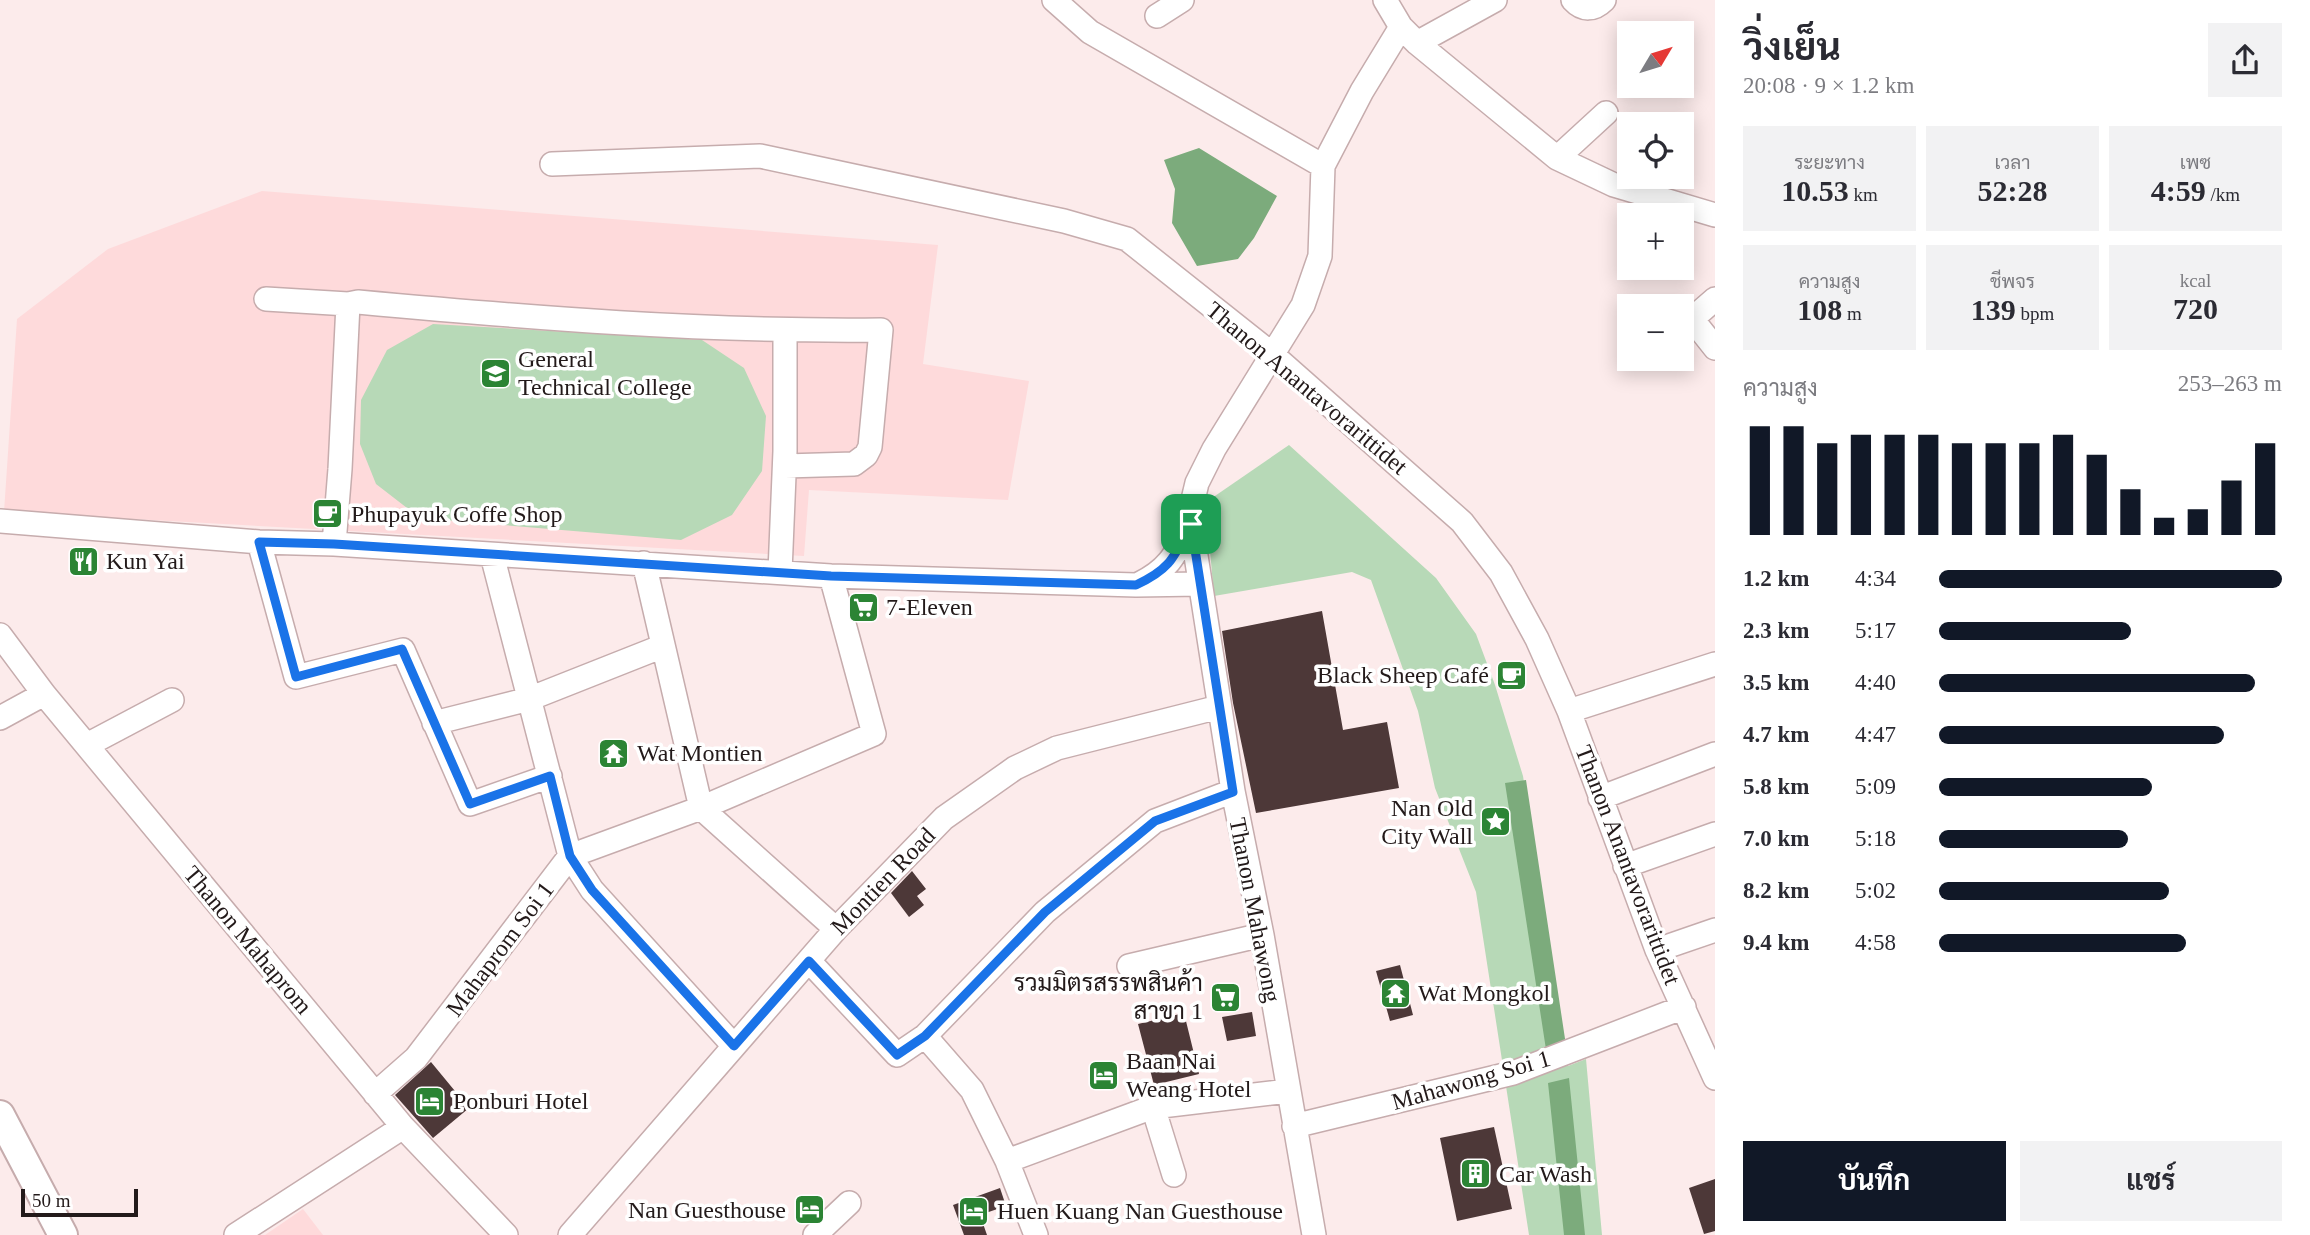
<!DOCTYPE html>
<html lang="th">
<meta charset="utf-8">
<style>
:root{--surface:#fff;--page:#f2f2f3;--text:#2b2b33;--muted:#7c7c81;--accent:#111827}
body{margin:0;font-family:"Times New Roman",Sarabun,serif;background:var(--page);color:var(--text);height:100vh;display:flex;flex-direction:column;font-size:26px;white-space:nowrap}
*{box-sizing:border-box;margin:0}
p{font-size:23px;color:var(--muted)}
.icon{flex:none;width:38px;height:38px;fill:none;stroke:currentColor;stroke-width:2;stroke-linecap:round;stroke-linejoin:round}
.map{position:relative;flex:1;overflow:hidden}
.details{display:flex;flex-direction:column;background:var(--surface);width:595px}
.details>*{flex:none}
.needle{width:46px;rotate:52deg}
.tools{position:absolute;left:1617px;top:21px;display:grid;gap:14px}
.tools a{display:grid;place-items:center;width:77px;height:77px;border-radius:0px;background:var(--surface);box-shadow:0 4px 18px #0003;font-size:35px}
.scale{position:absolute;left:21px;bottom:18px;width:117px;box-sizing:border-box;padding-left:7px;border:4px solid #231a1a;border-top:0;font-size:19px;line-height:24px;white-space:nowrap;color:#231a1a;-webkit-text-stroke:5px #fff;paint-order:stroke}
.pin{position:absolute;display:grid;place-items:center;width:60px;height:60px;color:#fff;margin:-30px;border-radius:14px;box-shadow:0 4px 10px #0006}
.round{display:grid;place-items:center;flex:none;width:74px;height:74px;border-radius:0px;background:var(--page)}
.head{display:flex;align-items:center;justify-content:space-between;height:119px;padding:0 28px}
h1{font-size:38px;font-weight:700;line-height:52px}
.figures{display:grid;grid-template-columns:repeat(3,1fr);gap:10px;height:119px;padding:7px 28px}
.figures div{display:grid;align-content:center;border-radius:0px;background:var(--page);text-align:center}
.figures b{font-size:30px;font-weight:700}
.figures small{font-size:19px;font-weight:400}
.figures p{font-size:19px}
.chart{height:196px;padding:14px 28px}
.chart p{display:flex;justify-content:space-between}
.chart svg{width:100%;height:126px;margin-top:7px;stroke:var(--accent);stroke-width:6}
.action{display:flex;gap:14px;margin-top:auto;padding:14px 28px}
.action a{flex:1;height:80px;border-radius:0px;background:var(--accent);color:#fff;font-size:28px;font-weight:700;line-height:80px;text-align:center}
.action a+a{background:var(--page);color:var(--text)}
ul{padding:0 28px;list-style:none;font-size:23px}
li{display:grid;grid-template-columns:112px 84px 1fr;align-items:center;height:52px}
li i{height:18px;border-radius:9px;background:var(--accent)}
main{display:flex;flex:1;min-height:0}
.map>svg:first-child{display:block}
.built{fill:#fedadb}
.green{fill:#b7d9b7}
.water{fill:#7cab7c}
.building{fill:#4d3838}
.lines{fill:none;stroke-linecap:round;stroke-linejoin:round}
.minor-casing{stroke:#c6acad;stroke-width:26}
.major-casing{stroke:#c6acad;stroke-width:32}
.minor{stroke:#fff;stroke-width:23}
.major{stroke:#fff;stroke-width:28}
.route-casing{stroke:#fff;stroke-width:14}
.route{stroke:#1a73e8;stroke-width:9}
.labels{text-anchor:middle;stroke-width:7;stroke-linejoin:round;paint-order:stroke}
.poi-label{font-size:24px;fill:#231a1a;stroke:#fff;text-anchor:start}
.street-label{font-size:24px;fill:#231a1a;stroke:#fff}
</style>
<main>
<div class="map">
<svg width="1715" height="1235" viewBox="0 0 1715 1235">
<rect width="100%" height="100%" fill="#fcebeb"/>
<!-- built -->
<path class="built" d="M262 191 938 245 923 364 1029 381 1008 500 809 490 804 556 4 512 17 319 108 249Z
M303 1209 323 1235H265Z"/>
<!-- green -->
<path class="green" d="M433 324 702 340 744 368 766 416 762 471 732 515 681 540 420 518 376 484 360 444 361 400 387 350Z
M1289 445 1436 578 1476 634 1495 685 1523 776 1568 1066 1586 1059 1602 1235H1529L1476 892 1435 788 1418 711 1371 580 1352 572 1214 596 1208 528 1212 498Z"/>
<!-- water -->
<path class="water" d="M1199 148 1277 196 1254 238 1238 259 1197 266 1172 223 1175 189 1164 160Z
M1526 780 1567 1052 1547 1056 1505 783Z
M1569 1078 1585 1235H1564L1548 1083Z"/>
<!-- building -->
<path class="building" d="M1322 611 1343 730 1387 722 1399 788 1256 813 1233 703 1222 631Z
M912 871 926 889 917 896 924 905 909 917 891 893Z
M1400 965 1413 1015 1390 1021 1376 971Z
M1252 1012 1256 1036 1227 1041 1222 1017Z
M1184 1013 1199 1074 1154 1085 1138 1024Z
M431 1062 469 1108 433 1138 395 1095Z
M1494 1127 1512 1209 1457 1221 1440 1138Z
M1715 1179V1231L1704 1234 1689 1188Z
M1000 1188 1006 1206 980 1215 987 1235H964L953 1205Z"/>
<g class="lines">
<defs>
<path id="minor" d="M1054 0 1090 32 1323 166
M1385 0 1401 27 1417 43 1557 158 1614 185 1715 215
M1573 0C1583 11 1594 10 1604 0
M1157 16 1182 0
M1417 43 1495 0
M1557 158 1606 113
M552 164 760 156 1064 221 1127 239 1273 355 1462 522 1501 573 1537 639 1569 711 1657 950 1715 1078
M266 299 348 304 358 302C532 318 706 332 881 330L870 447 866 455 854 464 785 466
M1715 299 1692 319 1715 348
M0 521 259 542 334 544 831 576 1136 585 1200 584
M259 542 296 677 403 650 470 804 550 776
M334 544 340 469 348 304
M492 555 570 856 592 890 734 1046
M644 563 701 808 836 929
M780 572 785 451V331
M1139 584C1170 569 1176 553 1191 524
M0 635 44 694 403 1127 506 1235
M1569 711 1715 664
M0 718 44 694
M434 723 529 699 663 646
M87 745 172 700
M1600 798 1715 754
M1625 866 1715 834
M1657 950 1715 930
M809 961 897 1055 925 1036 972 1090 1007 1161 1036 1235
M1129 966 1262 935
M925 1036 1045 912 1155 821 1233 791
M375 1094 416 1058 570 856 701 808 874 734 831 576
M1153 1107 1174 1175
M1294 1126 1513 1073 1684 1007
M1007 1161 1153 1107 1288 1091
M236 1235 403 1127
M570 1235 836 929 944 818 1015 768 1057 748 1219 707
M815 1235 849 1203
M1314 1235 1262 935 1233 791 1191 524 1192 504 1197 483 1214 449 1303 305 1320 256 1323 166 1362 91 1401 27"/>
<path id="major" d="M0 1115 63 1235"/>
</defs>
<!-- minor casing -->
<use href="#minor" class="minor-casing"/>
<!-- major casing -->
<use href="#major" class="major-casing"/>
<!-- minor -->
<use href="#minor" class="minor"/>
<!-- major -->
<use href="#major" class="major"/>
</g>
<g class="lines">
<defs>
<path id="route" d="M1191 524 1233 792 1155 821 1045 912 925 1036 897 1055 809 961 734 1046 592 890 570 856 550 776 470 804 402 649 296 677 259 542 334 544 831 576 1136 585C1171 569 1174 557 1191 524Z"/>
</defs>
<!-- route casing -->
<use href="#route" class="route-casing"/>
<!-- route -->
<use href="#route" class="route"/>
</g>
<!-- icons -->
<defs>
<symbol id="university-square" viewBox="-11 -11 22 22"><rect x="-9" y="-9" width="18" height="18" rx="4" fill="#2b8434" stroke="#fff"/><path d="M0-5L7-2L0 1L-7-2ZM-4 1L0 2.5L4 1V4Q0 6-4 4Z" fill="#fff"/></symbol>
<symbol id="cafe-square" viewBox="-11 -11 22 22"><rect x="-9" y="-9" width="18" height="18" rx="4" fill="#2b8434" stroke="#fff"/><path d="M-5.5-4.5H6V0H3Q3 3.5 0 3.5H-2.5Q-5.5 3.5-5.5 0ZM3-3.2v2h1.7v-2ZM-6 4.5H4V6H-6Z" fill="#fff"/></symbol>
<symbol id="restaurant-square" viewBox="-11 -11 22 22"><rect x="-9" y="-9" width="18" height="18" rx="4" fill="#2b8434" stroke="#fff"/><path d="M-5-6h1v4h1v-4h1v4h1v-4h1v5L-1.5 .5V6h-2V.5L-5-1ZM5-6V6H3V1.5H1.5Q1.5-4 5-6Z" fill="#fff"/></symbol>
<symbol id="supermarket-square" viewBox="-11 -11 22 22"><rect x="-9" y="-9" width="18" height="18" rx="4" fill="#2b8434" stroke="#fff"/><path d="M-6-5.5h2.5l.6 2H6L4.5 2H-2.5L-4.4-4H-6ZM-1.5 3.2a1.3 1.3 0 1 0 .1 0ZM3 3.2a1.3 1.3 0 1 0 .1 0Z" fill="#fff"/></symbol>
<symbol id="temple-square" viewBox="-11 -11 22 22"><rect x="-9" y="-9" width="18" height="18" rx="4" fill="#2b8434" stroke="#fff"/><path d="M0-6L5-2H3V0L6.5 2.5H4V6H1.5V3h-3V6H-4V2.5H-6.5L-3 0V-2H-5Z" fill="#fff"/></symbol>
<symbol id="sight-square" viewBox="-11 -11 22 22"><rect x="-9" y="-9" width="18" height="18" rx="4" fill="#2b8434" stroke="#fff"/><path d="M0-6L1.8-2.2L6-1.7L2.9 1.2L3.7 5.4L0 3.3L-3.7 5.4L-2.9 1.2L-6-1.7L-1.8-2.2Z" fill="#fff"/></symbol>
<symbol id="hotel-square" viewBox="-11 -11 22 22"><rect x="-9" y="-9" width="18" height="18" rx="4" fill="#2b8434" stroke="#fff"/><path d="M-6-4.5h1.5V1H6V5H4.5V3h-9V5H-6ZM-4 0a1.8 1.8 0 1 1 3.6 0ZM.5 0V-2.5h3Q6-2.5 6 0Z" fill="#fff"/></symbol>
<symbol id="building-square" viewBox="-11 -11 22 22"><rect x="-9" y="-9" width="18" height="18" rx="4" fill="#2b8434" stroke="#fff"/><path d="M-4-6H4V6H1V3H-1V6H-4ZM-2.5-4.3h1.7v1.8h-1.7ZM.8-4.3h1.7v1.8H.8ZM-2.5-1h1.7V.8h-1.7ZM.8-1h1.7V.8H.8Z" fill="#fff"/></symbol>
</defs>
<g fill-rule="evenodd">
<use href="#university-square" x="478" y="356" width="35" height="35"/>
<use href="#cafe-square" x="310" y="496" width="35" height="35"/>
<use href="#restaurant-square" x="66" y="544" width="35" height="35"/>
<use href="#supermarket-square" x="846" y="590" width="35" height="35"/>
<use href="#cafe-square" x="1494" y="658" width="35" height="35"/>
<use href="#temple-square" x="596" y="736" width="35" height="35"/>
<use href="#sight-square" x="1478" y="804" width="35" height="35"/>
<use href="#temple-square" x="1378" y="976" width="35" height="35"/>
<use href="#supermarket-square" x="1208" y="980" width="35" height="35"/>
<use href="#hotel-square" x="1086" y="1058" width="35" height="35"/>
<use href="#hotel-square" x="412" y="1084" width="35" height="35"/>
<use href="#building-square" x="1458" y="1156" width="35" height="35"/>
<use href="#hotel-square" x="792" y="1192" width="35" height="35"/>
<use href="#hotel-square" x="956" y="1194" width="35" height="35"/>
</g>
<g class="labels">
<!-- poi labels -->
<g class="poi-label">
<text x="518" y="367">General<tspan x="518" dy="28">Technical College</tspan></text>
<text x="351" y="522">Phupayuk Coffe Shop</text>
<text x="106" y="569">Kun Yai</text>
<text x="886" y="615">7-Eleven</text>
<text x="1489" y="683" text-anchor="end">Black Sheep Café</text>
<text x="637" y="761">Wat Montien</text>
<text x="1473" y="816" text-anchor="end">Nan Old<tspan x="1473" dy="28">City Wall</tspan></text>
<text x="1203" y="991" text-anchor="end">รวมมิตรสรรพสินค้า<tspan x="1203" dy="28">สาขา 1</tspan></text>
<text x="1418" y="1001">Wat Mongkol</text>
<text x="1126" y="1069">Baan Nai<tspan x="1126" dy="28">Weang Hotel</tspan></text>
<text x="453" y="1109">Ponburi Hotel</text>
<text x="1499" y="1182">Car Wash</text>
<text x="786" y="1218" text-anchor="end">Nan Guesthouse</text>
<text x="997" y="1219">Huen Kuang Nan Guesthouse</text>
</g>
<!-- street labels -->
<g class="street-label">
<text transform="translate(1307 388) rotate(40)" y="8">Thanon Anantavorarittidet</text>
<text transform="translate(1628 865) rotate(69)" y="8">Thanon Anantavorarittidet</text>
<text transform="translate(883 881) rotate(-46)" y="8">Montien Road</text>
<text transform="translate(1255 910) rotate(79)" y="8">Thanon Mahawong</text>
<text transform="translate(248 940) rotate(50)" y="8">Thanon Mahaprom</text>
<text transform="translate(500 949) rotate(-53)" y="8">Mahaprom Soi 1</text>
<text transform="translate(1471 1080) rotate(-16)" y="8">Mahawong Soi 1</text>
</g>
</g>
</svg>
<div class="tools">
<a><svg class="needle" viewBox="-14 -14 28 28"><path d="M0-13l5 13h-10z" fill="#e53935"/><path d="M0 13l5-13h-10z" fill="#7c7c81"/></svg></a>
<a><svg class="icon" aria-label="locate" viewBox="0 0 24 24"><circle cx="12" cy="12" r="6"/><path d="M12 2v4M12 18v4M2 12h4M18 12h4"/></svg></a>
<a>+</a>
<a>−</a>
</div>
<div class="scale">50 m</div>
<div class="pin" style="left:1191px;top:524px;background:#1e9e55"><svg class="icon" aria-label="arrive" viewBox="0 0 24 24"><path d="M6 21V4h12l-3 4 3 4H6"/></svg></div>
</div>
<section class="details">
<div class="head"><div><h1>วิ่งเย็น</h1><p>20:08 · 9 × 1.2 km</p></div><a class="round"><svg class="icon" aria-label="share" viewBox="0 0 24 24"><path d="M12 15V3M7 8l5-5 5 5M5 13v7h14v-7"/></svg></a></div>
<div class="figures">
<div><p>ระยะทาง</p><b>10.53<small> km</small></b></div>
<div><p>เวลา</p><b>52:28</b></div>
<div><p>เพซ</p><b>4:59<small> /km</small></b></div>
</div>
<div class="figures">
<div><p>ความสูง</p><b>108<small> m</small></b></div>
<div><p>ชีพจร</p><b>139<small> bpm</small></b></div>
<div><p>kcal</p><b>720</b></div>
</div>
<div class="chart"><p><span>ความสูง</span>253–263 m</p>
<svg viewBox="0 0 160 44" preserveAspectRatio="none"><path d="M5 44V6M15 44V6M25 44V12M35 44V9M45 44V9M55 44V9M65 44V12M75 44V12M85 44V12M95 44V9M105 44V16M115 44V28M125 44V38M135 44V35M145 44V25M155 44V12"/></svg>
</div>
<ul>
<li><b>1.2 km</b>4:34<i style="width:100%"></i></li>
<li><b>2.3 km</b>5:17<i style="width:56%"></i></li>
<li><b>3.5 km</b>4:40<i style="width:92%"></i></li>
<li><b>4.7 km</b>4:47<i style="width:83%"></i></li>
<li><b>5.8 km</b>5:09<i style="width:62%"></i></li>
<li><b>7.0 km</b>5:18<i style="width:55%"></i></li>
<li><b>8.2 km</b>5:02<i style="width:67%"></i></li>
<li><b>9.4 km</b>4:58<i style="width:72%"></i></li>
</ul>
<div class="action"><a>บันทึก</a><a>แชร์</a></div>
</section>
</main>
